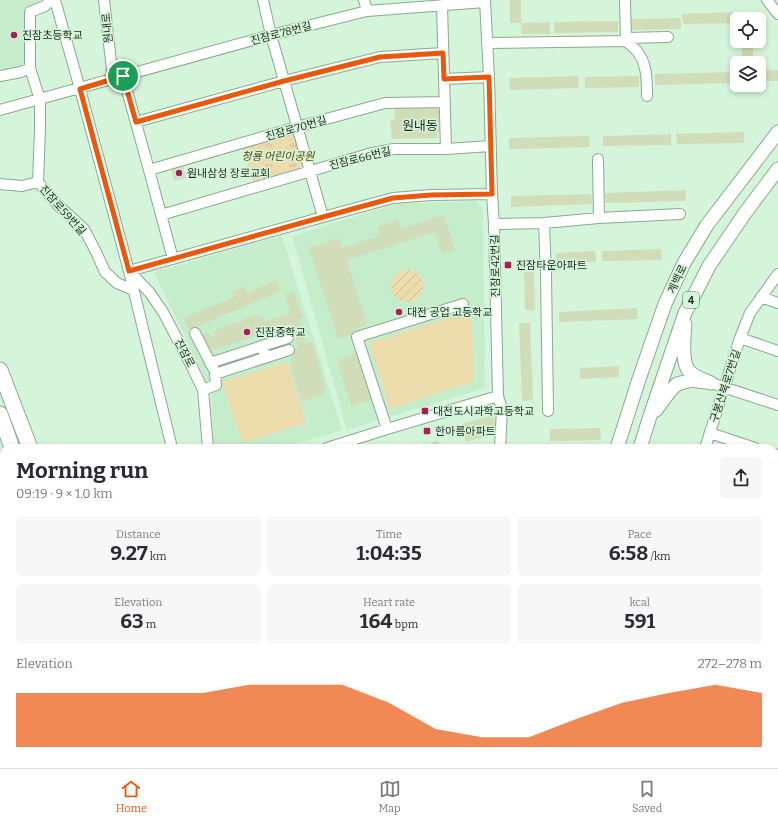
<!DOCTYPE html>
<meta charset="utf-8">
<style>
:root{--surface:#fff;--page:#f7f7f7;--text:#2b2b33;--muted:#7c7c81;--line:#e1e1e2;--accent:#ea580c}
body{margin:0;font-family:Bitter,"Noto Sans KR",serif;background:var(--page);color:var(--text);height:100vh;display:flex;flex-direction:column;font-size:15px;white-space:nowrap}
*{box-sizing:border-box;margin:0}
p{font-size:13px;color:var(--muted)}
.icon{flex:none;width:22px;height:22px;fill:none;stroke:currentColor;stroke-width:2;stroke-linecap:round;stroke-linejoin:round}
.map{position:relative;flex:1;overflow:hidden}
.panel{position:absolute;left:0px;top:444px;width:778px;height:324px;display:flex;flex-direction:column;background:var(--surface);border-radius:12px 12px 0 0;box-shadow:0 2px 6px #0003}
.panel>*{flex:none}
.fabs{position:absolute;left:730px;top:12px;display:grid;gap:8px}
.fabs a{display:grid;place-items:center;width:36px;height:36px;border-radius:6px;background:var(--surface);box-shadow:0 2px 6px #0003;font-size:20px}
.pin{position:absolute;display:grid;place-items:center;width:34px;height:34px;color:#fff;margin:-17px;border:2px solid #fff;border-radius:50%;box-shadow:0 1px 4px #0007}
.round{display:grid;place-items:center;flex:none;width:42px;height:42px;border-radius:6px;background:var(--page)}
.headline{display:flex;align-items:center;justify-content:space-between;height:68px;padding:0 16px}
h1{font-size:22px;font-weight:700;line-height:30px}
.metrics{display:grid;grid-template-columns:repeat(3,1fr);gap:6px;height:68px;padding:4px 16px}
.metrics div{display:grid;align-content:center;border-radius:6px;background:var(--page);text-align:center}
.metrics b{font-size:20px;font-weight:700}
.metrics small{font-size:11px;font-weight:400}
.metrics p{font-size:11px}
.chart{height:112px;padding:8px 16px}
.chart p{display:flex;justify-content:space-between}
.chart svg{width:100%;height:72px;margin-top:4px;fill:var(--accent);opacity:.7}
.tab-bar{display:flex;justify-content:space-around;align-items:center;height:56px;border-top:1px solid var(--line);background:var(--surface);font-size:11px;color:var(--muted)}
.tab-bar a{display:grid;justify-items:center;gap:2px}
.tab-bar .selected{color:var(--accent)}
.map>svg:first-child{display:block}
.built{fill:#c5eccb}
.grass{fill:url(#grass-tufts)}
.garden{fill:url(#garden-furrows)}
.pitch{fill:#ecdcac}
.building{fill:#d1dcb8}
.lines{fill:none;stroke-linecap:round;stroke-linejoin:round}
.minor-casing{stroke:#8aa990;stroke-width:12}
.major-casing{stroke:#8aa990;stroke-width:15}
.highway-casing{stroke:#8aa990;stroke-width:17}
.minor{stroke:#fff;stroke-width:10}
.major{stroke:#fff;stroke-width:13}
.highway{stroke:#fff;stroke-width:15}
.route-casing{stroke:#fff;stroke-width:8}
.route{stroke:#ea580c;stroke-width:5}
.poi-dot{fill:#ac1d55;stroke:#d5f5da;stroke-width:1.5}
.labels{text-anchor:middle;stroke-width:3;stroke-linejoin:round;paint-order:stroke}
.shield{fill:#d5f5da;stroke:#546657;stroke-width:1}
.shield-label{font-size:10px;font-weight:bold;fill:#1d291f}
.street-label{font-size:11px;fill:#1d291f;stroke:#d5f5da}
.poi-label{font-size:11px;fill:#1d291f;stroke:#d5f5da;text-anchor:start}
.park-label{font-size:11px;font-style:italic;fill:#594600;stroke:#d5f5da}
.quarter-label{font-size:13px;fill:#1d291f;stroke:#d5f5da}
</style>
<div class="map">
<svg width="778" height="768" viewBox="0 0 778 768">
<defs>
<pattern id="grass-tufts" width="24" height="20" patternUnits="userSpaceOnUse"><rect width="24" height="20" fill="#ecdcac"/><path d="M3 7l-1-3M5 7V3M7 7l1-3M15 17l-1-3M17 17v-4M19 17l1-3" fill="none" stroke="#cabd94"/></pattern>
<pattern id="garden-furrows" width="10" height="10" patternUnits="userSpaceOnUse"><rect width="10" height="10" fill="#ecdcac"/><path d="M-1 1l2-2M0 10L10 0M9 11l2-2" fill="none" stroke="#cabd94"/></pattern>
</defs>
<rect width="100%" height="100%" fill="#d5f5da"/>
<!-- built -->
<path class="built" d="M0 0H41L38 5 27 8 28 63 20 70 0 73Z
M476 201 483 210 485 388 347 430 292 236 397 204Z
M282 236 342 430 282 448H214L211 392 154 272Z
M778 727V768H708L710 764H774V728Z"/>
<!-- grass -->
<path class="grass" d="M293 133 303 165 298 169 253 182 243 148Z
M0 503 4 513V635L0 634Z
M131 764H256L250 768H132Z"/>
<!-- garden -->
<path class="garden" d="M391 286a16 16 0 1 1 32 0a16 16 0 1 1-32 0Z"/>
<!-- pitch -->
<path class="pitch" d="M471 311 474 381 390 409 369 343Z
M287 362 306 423 242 443 222 382Z"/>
<!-- building -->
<path class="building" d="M510 0H521V23H510Z
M738 12 737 23 683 24 682 14Z
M681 18V29L627 30V19Z
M618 21V32L554 33V22Z
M550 22V34H522L521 23Z
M742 41H753V63H742Z
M778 70V81H759V71Z
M737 72V83L655 85V74Z
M578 76 579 88 510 90 509 78Z
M639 76V87L585 88V77Z
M394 106 442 107 443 132 437 133V138L392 139 390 121 395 120Z
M744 132V143L677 144 676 134Z
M671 134V145L603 146V136Z
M589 136 590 147 509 149V138Z
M183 165 186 178 174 181 171 168Z
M686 190V201L606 203 605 193Z
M591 194 592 204 511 207V196Z
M444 215 455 250 442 254 435 232 347 260 367 325 353 329 354 334 338 339 309 248 339 238 342 248 380 236 378 227 398 220 401 229Z
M661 249 662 260 602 261V251Z
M595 251 596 262 556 264V253Z
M524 272H534L535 310H525Z
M276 280 281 291 189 330 183 318 234 297 232 292 244 286 247 293Z
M294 292 303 317 298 319 306 343 311 342 326 388 323 389 325 394 302 401 289 363 292 362 291 357 293 356 291 350 299 348 291 324 208 352 199 336 209 333 211 338 216 336 214 331 254 315H259L263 317 265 322 291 313 285 295Z
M637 308 638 319 559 322V312Z
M519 323H530L533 400 522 401Z
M358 353 373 399 351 406 337 360Z
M619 366V377L580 379V368Z
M493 415 498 433 466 442 461 424Z
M600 428 601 440 550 441V429Z
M438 441 440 448H416Z"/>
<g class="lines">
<defs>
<path id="minor" d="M55 0 80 89 129 271 172 448
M104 0 113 79
M263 0 271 35 323 217
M364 0 367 11
M625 0 626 41
M767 0 778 14
M442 5 446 149
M626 38 668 37
M487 43 626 41C629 44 633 47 636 50 647 62 647 80 647 96
M0 76 21 72 30 68
M123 76 149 170 173 259
M444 79 489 77
M0 110 271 35 367 11 485 2
M136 122 284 81 380 57 443 53
M598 159 599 218
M149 170 297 127 385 103 445 102
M38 182 58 205 84 229 96 252 105 272 117 283 133 290
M0 184 22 186 38 182 40 130V100L30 68V12L45 6 51 0
M161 215 372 153 394 149H446L491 146
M544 223 546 275 548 411
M494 224 544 223 599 218 680 214
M761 297 778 303
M195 333 213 368
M740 338 778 351
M264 352 262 346 288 338
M210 363 262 346
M711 383 778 405
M203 390 216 385 215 374 289 350
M498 396 502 409 500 448
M387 429 357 337 463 304
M710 433 755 448
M208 448 203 390 192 367 163 312 150 293 129 271 323 217 393 198 431 195 492 194
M327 448 387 429 498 396 494 224 492 194 489 77 485 0
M705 448 740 338 750 313 778 274
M774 454 778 455
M774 505 778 506
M774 559 778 547
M774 716 778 711
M774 725 778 724
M774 760 778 761
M464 764V765
M323 768V767
M601 768 602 764
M649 768 651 764
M704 768 705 764"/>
<path id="major" d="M685 324C684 336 681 362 689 371 694 377 704 380 711 383
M656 410 670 391 677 384 692 380 705 382
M617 448 639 379 665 304 684 263 707 225 778 132
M640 448 650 416 685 313 709 266 745 213 778 169
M515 768 516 764
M540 768 541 764"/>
<path id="highway" d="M0 370 30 448
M0 414 12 448
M0 476 4 482
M0 648H4
M109 764 111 768
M121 764 122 768
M348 764 365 768
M375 764 382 768
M394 764 402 768
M280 768 295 764"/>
</defs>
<!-- minor casing -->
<use href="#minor" class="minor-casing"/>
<!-- major casing -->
<use href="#major" class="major-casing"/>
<!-- highway casing -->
<use href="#highway" class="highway-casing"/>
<!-- minor -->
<use href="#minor" class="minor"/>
<!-- major -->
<use href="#major" class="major"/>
<!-- highway -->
<use href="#highway" class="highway"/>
</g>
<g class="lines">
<defs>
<path id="route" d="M443 53 444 79 489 77 492 194 431 195 393 198 323 217 129 271 80 89 123 76 136 122 284 81 380 57Z"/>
</defs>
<!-- route casing -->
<use href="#route" class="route-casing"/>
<!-- route -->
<use href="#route" class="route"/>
</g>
<!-- markers -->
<g class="poi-dot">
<circle cx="14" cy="35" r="4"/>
<circle cx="179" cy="173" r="4"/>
<rect x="504" y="261" width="8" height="8" rx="2"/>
<circle cx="399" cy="312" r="4"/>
<circle cx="247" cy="332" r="4"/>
<rect x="421" y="407" width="8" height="8" rx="2"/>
<rect x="423" y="427" width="8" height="8" rx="2"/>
</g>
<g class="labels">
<!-- shield labels -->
<rect class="shield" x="683" y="292" width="16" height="16" rx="3"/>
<g class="shield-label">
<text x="691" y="304">4</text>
</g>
<!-- street labels -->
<g class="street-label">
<text transform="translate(107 28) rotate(-96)" y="4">원내로</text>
<text transform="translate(281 33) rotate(-15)" y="4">진잠로78번길</text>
<text transform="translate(296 128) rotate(-16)" y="4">진잠로70번길</text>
<text transform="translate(360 158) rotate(-14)" y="4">진잠로66번길</text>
<text transform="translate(63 210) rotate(48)" y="4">진잠로59번길</text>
<text transform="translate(495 266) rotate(-91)" y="4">진잠로42번길</text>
<text transform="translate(677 279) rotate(-65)" y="4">계백로</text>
<text transform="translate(185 353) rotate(62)" y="4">진잠로</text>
<text transform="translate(725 386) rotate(-72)" y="4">구봉산북로7번길</text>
</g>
<!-- poi labels -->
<g class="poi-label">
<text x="22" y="39">진잠초등학교</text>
<text x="187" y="177">원내삼성 장로교회</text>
<text x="516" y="269">진잠타운아파트</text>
<text x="407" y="316">대전 공업 고등학교</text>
<text x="255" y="336">진잠중학교</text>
<text x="433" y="415">대전도시과학고등학교</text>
<text x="435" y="435">한아름아파트</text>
</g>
<!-- park labels -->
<g class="park-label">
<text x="278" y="160">청룡 어린이공원</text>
</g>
<!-- quarter labels -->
<g class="quarter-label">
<text x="420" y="130">원내동</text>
</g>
</g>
</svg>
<div class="fabs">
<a><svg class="icon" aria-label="locate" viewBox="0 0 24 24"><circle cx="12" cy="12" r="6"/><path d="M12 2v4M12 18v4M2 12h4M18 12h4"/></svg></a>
<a><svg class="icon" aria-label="layers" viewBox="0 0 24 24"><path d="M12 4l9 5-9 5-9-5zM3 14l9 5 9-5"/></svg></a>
</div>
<div class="pin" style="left:123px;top:76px;background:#1e9e55"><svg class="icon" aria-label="arrive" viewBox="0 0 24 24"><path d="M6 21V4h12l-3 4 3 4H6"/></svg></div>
<section class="panel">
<div class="headline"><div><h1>Morning run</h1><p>09:19 · 9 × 1.0 km</p></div><a class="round"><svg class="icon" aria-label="share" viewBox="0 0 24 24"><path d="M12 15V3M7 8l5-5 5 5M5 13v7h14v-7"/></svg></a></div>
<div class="metrics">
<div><p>Distance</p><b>9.27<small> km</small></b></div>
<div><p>Time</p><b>1:04:35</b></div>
<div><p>Pace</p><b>6:58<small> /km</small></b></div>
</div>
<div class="metrics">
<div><p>Elevation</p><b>63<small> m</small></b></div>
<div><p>Heart rate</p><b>164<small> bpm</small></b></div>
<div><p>kcal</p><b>591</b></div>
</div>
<div class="chart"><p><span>Elevation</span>272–278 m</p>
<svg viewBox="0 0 160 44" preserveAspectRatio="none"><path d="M0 44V11L10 11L20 11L30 11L40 11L50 6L60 6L70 6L80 17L90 33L100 38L110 38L120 27L130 17L140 11L150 6L160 11V44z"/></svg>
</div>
</section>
</div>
<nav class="tab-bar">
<a class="selected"><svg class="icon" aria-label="home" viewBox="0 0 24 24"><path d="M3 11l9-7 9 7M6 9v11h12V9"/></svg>Home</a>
<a><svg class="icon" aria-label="map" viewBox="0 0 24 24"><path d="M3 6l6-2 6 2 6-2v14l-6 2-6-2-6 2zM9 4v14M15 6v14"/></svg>Map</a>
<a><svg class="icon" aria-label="saved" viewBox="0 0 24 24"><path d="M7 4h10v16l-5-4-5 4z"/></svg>Saved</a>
</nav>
